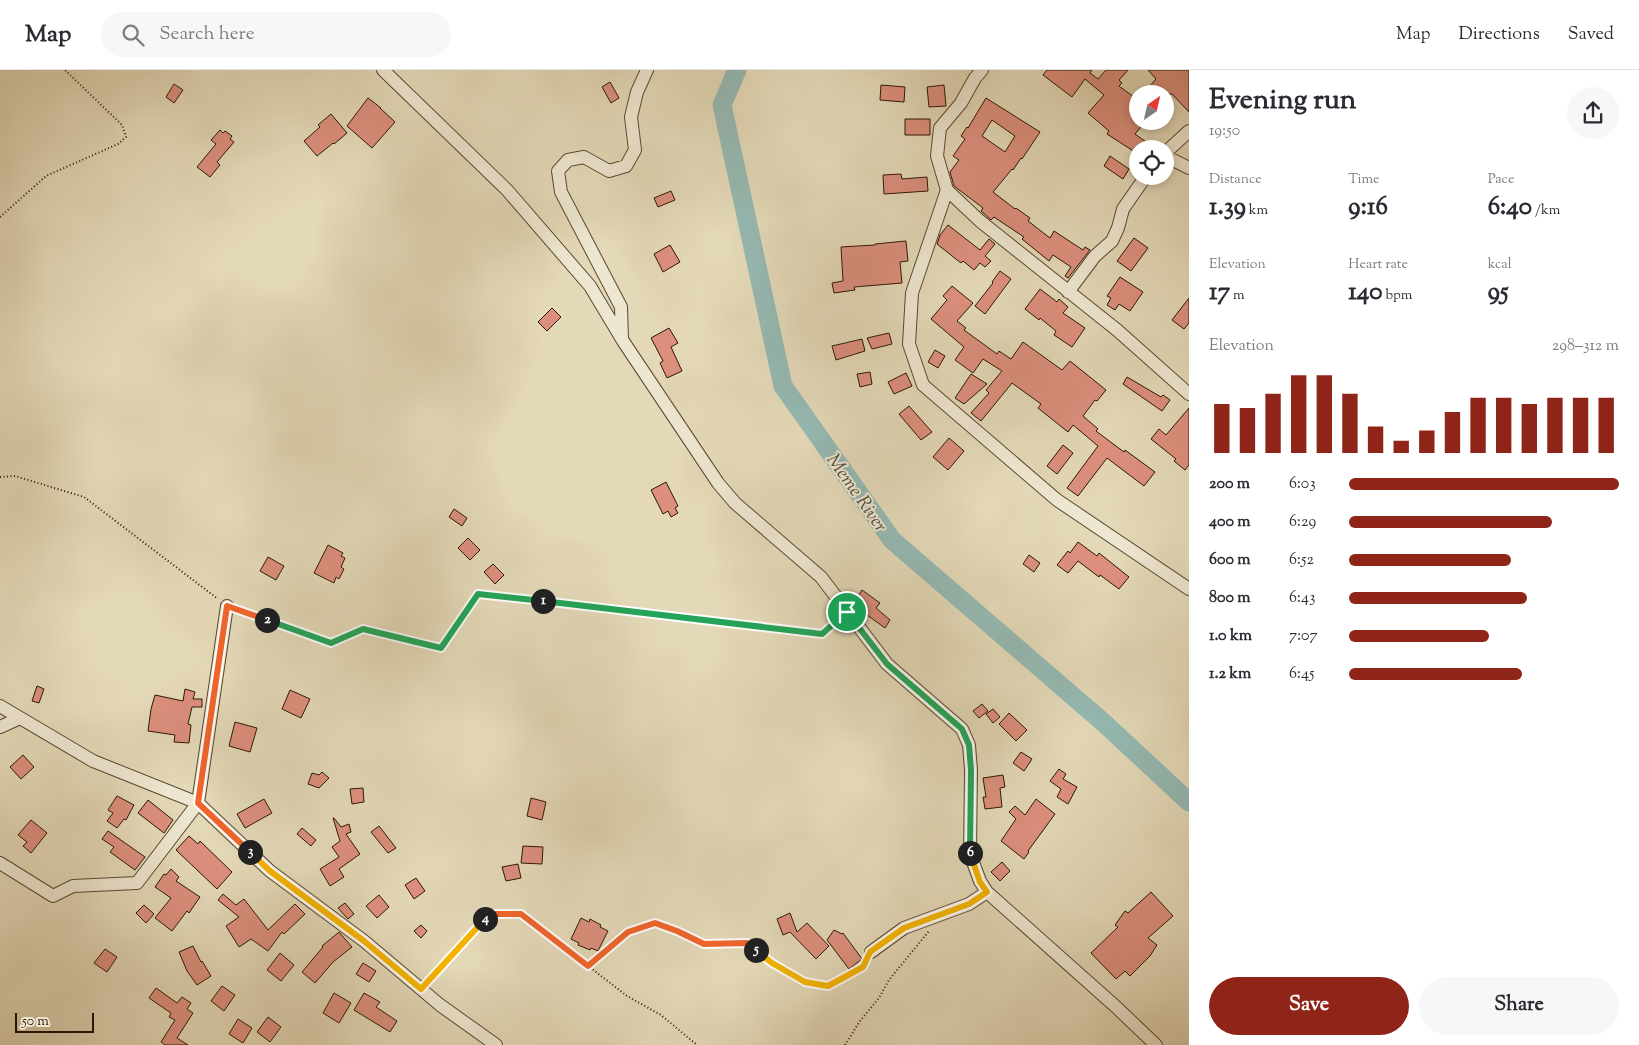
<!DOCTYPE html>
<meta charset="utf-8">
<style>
:root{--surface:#fff;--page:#f7f7f7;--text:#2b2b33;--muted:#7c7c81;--line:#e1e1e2;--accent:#8f2418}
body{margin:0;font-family:"Sorts Mill Goudy",serif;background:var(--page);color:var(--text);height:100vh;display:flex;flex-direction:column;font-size:19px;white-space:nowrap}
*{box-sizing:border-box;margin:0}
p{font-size:16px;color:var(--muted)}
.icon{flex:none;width:28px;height:28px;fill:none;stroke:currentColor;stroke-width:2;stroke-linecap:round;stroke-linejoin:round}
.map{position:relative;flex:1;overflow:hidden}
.drawer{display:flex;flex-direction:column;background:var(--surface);width:450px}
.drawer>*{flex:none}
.needle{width:32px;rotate:34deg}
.tools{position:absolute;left:1129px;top:15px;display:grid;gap:10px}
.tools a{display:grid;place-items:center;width:45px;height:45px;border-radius:50%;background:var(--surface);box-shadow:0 2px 8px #0003;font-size:25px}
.scale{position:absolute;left:15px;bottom:12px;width:79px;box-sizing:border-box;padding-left:5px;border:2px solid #2c1802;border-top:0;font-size:14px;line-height:18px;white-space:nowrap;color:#2c1802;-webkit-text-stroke:4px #ede6d0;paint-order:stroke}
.pin{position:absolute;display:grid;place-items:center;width:42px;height:42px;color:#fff;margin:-21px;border:2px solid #fff;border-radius:50%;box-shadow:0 1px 5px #0007}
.km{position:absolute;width:25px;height:25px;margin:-12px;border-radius:50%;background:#222;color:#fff;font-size:14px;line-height:25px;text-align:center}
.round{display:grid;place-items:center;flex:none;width:52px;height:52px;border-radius:26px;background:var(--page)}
.overview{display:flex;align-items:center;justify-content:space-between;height:85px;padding:0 20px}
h1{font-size:28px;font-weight:800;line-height:38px}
.metrics{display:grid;grid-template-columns:repeat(3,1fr);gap:8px;height:85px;padding:5px 20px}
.metrics div{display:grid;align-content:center}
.metrics b{font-size:25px;font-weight:800}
.metrics small{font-size:14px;font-weight:400}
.metrics p{font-size:14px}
.chart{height:140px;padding:10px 20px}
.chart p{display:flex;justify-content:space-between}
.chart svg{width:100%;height:90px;margin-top:5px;stroke:var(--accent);stroke-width:6}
.button{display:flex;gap:10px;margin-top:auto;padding:10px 20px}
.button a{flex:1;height:58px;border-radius:30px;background:var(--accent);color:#fff;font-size:20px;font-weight:800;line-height:58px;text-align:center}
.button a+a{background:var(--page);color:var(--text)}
ul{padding:0 20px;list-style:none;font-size:16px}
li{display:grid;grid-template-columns:80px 60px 1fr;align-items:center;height:38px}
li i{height:12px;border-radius:6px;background:var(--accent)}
header{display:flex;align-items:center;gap:30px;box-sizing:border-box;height:70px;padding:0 25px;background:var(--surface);border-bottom:1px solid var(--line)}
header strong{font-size:24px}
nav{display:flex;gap:28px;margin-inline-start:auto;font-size:18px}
.search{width:350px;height:45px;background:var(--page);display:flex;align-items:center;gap:12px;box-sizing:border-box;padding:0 18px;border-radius:28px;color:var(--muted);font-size:19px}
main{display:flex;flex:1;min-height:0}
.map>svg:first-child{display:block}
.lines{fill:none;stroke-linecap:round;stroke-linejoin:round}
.river{stroke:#95b9b2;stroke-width:19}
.building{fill:#dc8f7d;stroke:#2c1802;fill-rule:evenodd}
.street-casing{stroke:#5a482f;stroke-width:14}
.path{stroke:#2c1802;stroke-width:2;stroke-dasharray:1 2.5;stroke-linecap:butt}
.street{stroke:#ede6d0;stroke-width:12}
.split-1-casing{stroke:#fff;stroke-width:10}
.split-2-casing{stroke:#fff;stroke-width:10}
.split-3-casing{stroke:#fff;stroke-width:10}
.split-4-casing{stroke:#fff;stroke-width:10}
.split-5-casing{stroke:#fff;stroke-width:10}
.split-6-casing{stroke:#fff;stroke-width:10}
.split-7-casing{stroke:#fff;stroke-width:10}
.split-1{stroke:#22a559;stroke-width:6}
.split-2{stroke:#22a559;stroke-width:6}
.split-3{stroke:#f0652b;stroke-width:6}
.split-4{stroke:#f5b400;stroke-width:6}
.split-5{stroke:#f0652b;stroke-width:6}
.split-6{stroke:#f5b400;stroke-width:6}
.split-7{stroke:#22a559;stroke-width:6}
.labels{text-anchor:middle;stroke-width:4;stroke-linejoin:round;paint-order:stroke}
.water-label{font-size:19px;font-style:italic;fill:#515040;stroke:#ede6d0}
</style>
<header>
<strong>Map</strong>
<div class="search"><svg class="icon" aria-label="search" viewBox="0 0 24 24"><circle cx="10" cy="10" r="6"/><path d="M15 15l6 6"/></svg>Search here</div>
<nav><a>Map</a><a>Directions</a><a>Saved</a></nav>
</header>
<main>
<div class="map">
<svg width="1189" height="975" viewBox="0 0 1189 975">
<rect width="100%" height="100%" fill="#e3d8b7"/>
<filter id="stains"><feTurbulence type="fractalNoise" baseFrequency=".004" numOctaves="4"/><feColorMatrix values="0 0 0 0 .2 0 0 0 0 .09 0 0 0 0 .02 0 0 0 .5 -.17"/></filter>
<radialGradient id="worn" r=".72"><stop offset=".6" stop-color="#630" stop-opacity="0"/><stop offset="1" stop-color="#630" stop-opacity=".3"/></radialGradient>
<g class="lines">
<!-- river -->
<path class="river" d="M737 0 722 35 783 316 892 470 1104 653 1189 732"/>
</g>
<!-- building -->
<path class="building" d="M1047 0H1092L1090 3 1098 9 1106 0H1128L1119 10 1122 13 1119 16 1138 30V51H1146L1135 64 1156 79H1138V84L1107 64 1109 61 1088 43 1104 25 1085 9 1072 27 1043 5Z
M1148 0H1189V42L1172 24H1143L1156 9Z
M610 12 619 28 611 33 602 17Z
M174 14 183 20 174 33 166 27Z
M881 15 905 17 904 32 880 30Z
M944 15 946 36 929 37 927 17Z
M368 28 381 38H380L395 52 372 78 347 56Z
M986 28 1040 62 1022 89 1021 88 1013 100 1012 99 993 122 1015 139 1016 138 1030 148 1028 151 1050 168 1054 161 1083 180 1085 177 1090 180 1068 208 1065 206 1071 197 1053 185 1049 191 1022 169 1024 167 994 147 991 150 981 141 983 138 954 116 950 102 959 90 953 86 965 69 961 66 967 57 968 58ZM992 50 1015 66 1005 82 982 66Z
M331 44 347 63 334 74 333 73 317 86 304 71 320 57 318 55Z
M905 49H930V65H905Z
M220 60 223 63 225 61 232 66 230 69 234 72 217 92 220 95 210 107 197 97 216 74 211 70Z
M1110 86 1129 99 1123 109 1104 96Z
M901 104 902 109 927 107 928 121 884 124 883 105Z
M671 121 675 130 658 137 654 128Z
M948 155 980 180 989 169 995 174 985 186 991 191 985 197 980 193 974 200 963 191 961 193 937 174 940 165Z
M1134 168 1148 178 1131 201 1117 191Z
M906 171 908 191 900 192 902 213 854 217 855 220 834 223 832 213 843 211 841 177 875 175V174Z
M670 175 680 192 663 202 654 184Z
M1000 201 1011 209 985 244 975 236 993 213 992 212Z
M1120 207 1143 222 1130 241 1119 234 1115 240 1107 235 1111 228 1107 226Z
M952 216 973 233 957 251 966 258 964 260 997 284 999 281 1011 289 1023 272 1062 300 1070 291 1106 320 1097 331 1095 330 1083 346 1098 359 1096 361 1124 382 1125 380 1155 402 1144 416 1107 388 1078 426 1067 418 1098 376 1073 355 1068 362 1038 338 1041 334 1012 313 981 351 971 343 989 323 986 320 1002 301 983 289 973 303 955 290 964 277 931 249 947 230 943 226Z
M1040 219 1057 232 1059 229 1068 237 1063 243 1085 258 1072 277 1054 265 1056 261 1040 248 1039 250 1025 239Z
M1189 228V253L1184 259 1172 250Z
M552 238 561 247 547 261 538 252Z
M669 258 678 273 671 277 682 301 667 308 660 293 663 291 651 268Z
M889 263 892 274 872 279 867 268Z
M862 269 865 281 836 290 832 276Z
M935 280 945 286 938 298 928 292Z
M870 302 872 314 860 317 857 304Z
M906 303 912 316 894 324 888 312Z
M971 304 987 314 964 334 955 328Z
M1127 307 1161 327 1163 325 1170 330 1162 341 1123 314Z
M909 336 932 362 921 370 899 344Z
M1189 338V395L1185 400 1174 391 1176 389 1151 369 1159 359 1166 365Z
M949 368 964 381 948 400 933 387Z
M1063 375 1073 383 1057 404 1047 396Z
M666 412 678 436 675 438 678 443 671 447 668 441 663 444 651 420Z
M454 439 467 448 462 456 449 447Z
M468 468 480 480 470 490 458 478Z
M1078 472 1097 486 1099 483 1129 507 1119 519 1100 505 1099 507 1078 491 1068 503 1057 495 1068 481 1070 483Z
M328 475 343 483 341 486 345 488 341 497 344 499 339 509 336 507 334 513 314 503Z
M1029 485 1040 493 1034 502 1023 494Z
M268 487 284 496 276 510 260 501Z
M493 494 504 505 495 514 484 502Z
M862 520 880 533 876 538 890 550 885 558 856 537 860 531 856 529Z
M37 616 44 619 39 633 32 631Z
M185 619 195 622 193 629H202V637H192L188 654 191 655 189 673 174 672 175 665 148 661 151 639 155 625 183 631Z
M290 620 310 629 301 648 282 639Z
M982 634 988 641 979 648 973 641Z
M993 639 1000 647 993 653 986 644Z
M1009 643 1027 660 1016 671 999 654Z
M235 652 257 658 250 682 229 676Z
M1021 682 1032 689 1024 701 1013 693Z
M23 685 34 697 21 709 10 697Z
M1059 699 1066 704 1063 709 1077 717 1068 734 1057 727 1061 719 1050 711Z
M322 702 329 708 319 718 308 714 312 703 319 705Z
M1003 705 1005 717 1000 718 1002 737 985 739 983 727H986L983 708Z
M363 718 364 732 352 734 350 719Z
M117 726 134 735 126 750 124 749 117 758 107 751 113 743 108 740Z
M531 728 546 732 542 750 527 746Z
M264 729 272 743 245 758 237 744Z
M1036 729 1055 744 1028 781 1029 782 1024 789 1001 771 1016 749 1009 742 1015 736 1025 745Z
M148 730 173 750 164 763 138 743Z
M333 748H334L341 757 349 754 351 762 346 764 360 784 339 799 344 807 330 816 320 799 339 787 332 777 340 771Z
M31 750 47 763 31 783 23 776 27 772 18 765Z
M379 756 396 778 388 783 371 762Z
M302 758 316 770 311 776 297 764Z
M108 761 145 787 135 800 110 782 114 777 102 769Z
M189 766 198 774 200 771 232 802 217 819 176 780Z
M523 776 543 777 542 794 521 793Z
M1002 792 1010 801 1000 811 991 802Z
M518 794 521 808 506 811 502 797Z
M171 799 179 807 176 811 200 827 189 843 187 841 172 861 155 848 171 828 155 817 164 804 166 805Z
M416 808 425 821 414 829 405 815Z
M1151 822 1173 846 1148 868 1157 875 1150 886 1130 906 1125 901 1116 909 1091 883 1118 857 1115 855 1125 841 1128 843Z
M223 824 236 835 244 829 268 860 295 834 305 844 284 864 282 862 268 881 251 869 239 877 226 856 239 847 218 830Z
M379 825 389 837 377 848 366 836Z
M345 833 354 844 348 849 338 838Z
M144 835 154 844 146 853 136 843Z
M790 843 797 862 807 853 829 876 816 889 790 862 783 865 777 849Z
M581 848 589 852 590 849 601 855 600 857 608 861 598 881 591 878 590 880 578 875 579 873 571 869Z
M421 855 427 861 421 868 414 861Z
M834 860 842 864 843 863 862 889 849 899 827 870Z
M339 862 352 877 333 892 315 913 302 902 323 877 322 876Z
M193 876 201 892 202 891 211 906 197 915 187 901 179 882Z
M105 879 117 887 107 902 94 893Z
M280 883 294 895 281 911 267 900Z
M363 893 376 901 369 912 356 904Z
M222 916 235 925 224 941 211 931Z
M156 918 177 933 182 927 191 933 187 939 193 943 177 968 188 975H165L161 972 175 950 169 947 171 943 149 928Z
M334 923 351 933 339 953 323 943Z
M364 923 380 932 376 937 397 951 390 962 354 940Z
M268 947 281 957 270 972 257 962Z
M238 949 252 958 243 973 229 964Z"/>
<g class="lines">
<defs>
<path id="street" d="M383 0 507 120 590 216 623 271 718 413 735 433 821 507 887 594 962 659 969 675 971 700 970 784 980 811 987 822 1115 936 1156 975
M982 0 975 8 961 33 940 58 937 86 947 120 980 151 1117 260 1189 324
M1165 83 1189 61
M1165 86 1189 98
M947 120 912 223 909 274 923 315 1057 430 1189 519
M1068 222 1095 186 1112 171 1118 158 1123 139 1146 106
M622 269 621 237 561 122 558 101 568 90 584 87 609 101 626 96 635 80 631 47 637 22 647 0
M0 636 93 691 198 733 227 536
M0 657 20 648
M0 793 53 826 73 816 137 813 198 733 270 801 364 871 440 935 496 975
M871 882 904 858 969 834 987 822"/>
</defs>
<!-- street casing -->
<use href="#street" class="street-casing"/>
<!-- path -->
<path class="path" d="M0 147 46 106 118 74 126 67 122 55 65 0
M0 407 15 406 84 427 218 529
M237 539 331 573 363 559 441 578 477 524 822 564 840 548
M589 896 628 862 655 853 677 861 704 874 747 873 771 893 805 913 829 916 863 897 866 891
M428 911 489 844H521L627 926 661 945 697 975
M845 975 860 951 879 928 889 910 929 861"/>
<!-- street -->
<use href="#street" class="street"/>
</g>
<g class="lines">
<defs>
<path id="split-1" d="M543 531 822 564 847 542"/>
<path id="split-2" d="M267 550 331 573 363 559 441 578 478 524 543 531"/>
<path id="split-3" d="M250 782 198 733 227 536 267 550"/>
<path id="split-4" d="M250 782 270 801 364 871 421 919 485 849"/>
<path id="split-5" d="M485 849 489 844H521L588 896 628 862 655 853 677 861 704 874 747 873 756 880"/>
<path id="split-6" d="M756 880 772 893 805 912 828 916 863 897 870 882 904 858 969 834 987 822 980 812 970 783"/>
<path id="split-7" d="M847 542 887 594 962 659 969 675 971 700 970 783"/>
</defs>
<!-- split-1 casing -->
<use href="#split-1" class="split-1-casing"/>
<!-- split-2 casing -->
<use href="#split-2" class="split-2-casing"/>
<!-- split-3 casing -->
<use href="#split-3" class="split-3-casing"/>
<!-- split-4 casing -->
<use href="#split-4" class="split-4-casing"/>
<!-- split-5 casing -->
<use href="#split-5" class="split-5-casing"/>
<!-- split-6 casing -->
<use href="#split-6" class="split-6-casing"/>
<!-- split-7 casing -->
<use href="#split-7" class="split-7-casing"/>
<!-- split-1 -->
<use href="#split-1" class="split-1"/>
<!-- split-2 -->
<use href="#split-2" class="split-2"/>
<!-- split-3 -->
<use href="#split-3" class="split-3"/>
<!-- split-4 -->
<use href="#split-4" class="split-4"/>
<!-- split-5 -->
<use href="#split-5" class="split-5"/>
<!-- split-6 -->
<use href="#split-6" class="split-6"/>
<!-- split-7 -->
<use href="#split-7" class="split-7"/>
</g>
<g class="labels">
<!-- water labels -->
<g class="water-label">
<text transform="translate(858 422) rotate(55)" y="7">Meme River</text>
</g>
</g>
<rect width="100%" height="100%" filter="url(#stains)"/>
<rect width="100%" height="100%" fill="url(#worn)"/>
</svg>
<div class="tools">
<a><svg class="needle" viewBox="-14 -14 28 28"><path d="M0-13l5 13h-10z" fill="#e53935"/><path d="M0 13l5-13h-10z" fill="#7c7c81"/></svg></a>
<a><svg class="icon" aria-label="locate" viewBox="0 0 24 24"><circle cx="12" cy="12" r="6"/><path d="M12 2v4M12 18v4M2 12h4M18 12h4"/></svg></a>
</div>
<div class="scale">50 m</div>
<div class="pin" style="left:847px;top:542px;background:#1e9e55"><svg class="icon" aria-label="arrive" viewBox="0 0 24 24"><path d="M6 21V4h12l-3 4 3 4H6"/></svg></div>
<b class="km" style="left:543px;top:531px">1</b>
<b class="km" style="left:267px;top:550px">2</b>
<b class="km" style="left:250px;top:782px">3</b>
<b class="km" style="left:485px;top:849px">4</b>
<b class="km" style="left:756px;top:880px">5</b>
<b class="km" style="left:970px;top:783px">6</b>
</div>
<section class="drawer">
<div class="overview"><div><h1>Evening run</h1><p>19:50</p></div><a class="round"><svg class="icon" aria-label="share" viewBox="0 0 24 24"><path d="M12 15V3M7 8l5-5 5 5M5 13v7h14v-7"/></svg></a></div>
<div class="metrics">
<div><p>Distance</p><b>1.39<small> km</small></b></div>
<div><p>Time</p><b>9:16</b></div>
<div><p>Pace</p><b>6:40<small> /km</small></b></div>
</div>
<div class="metrics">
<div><p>Elevation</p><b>17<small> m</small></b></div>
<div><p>Heart rate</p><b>140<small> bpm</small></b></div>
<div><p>kcal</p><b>95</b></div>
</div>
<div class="chart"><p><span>Elevation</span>298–312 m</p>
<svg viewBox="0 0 160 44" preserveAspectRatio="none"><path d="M5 44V20M15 44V22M25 44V15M35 44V6M45 44V6M55 44V15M65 44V31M75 44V38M85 44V33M95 44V24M105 44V17M115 44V17M125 44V20M135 44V17M145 44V17M155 44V17"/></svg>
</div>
<ul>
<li><b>200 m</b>6:03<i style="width:100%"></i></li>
<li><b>400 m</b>6:29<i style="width:75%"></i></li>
<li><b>600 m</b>6:52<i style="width:60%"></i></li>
<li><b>800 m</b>6:43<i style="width:66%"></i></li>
<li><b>1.0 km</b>7:07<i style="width:52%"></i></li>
<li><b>1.2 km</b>6:45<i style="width:64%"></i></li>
</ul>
<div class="button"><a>Save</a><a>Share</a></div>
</section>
</main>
